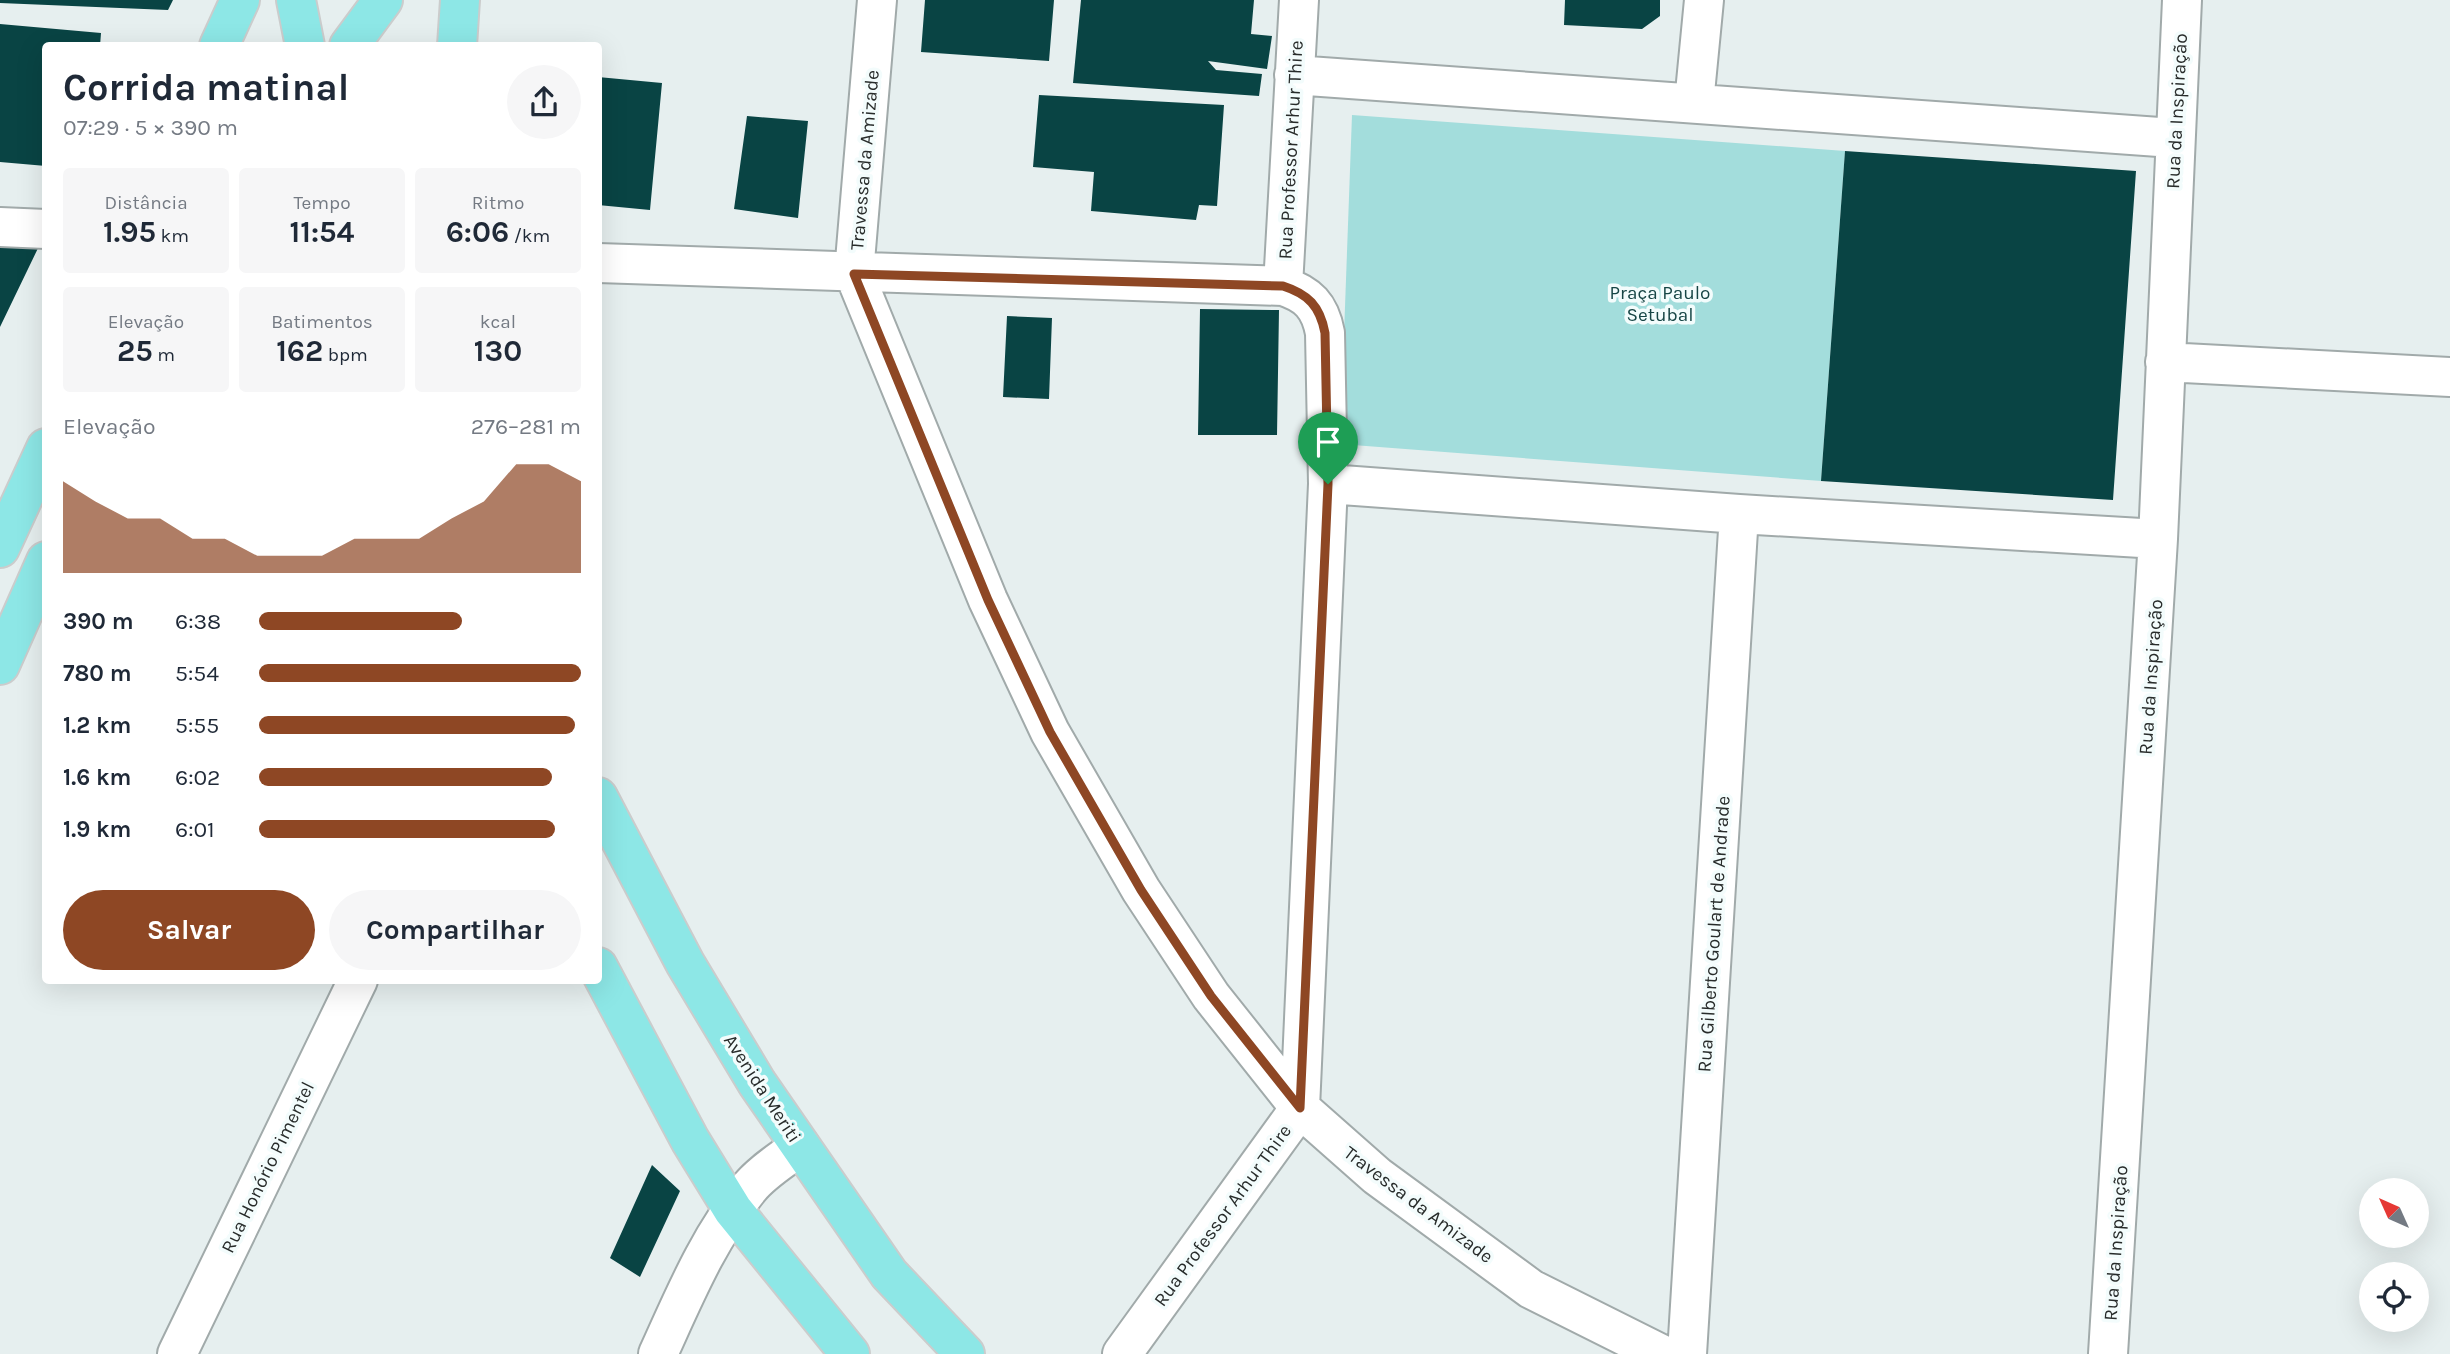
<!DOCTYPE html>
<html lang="pt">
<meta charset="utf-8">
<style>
:root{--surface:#fff;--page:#f6f6f7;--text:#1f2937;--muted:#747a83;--accent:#8e4724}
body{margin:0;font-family:Karla,sans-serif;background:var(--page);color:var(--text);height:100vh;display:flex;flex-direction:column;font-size:26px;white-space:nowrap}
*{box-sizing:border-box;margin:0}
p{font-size:23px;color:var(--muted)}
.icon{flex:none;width:38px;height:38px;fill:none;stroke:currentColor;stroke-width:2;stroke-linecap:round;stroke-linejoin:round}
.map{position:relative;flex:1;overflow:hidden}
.drawer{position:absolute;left:42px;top:42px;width:560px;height:942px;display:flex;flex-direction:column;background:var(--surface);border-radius:7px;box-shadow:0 7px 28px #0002}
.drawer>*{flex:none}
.needle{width:46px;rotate:315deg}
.tools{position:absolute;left:2359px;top:1178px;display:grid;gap:14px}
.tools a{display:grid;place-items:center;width:70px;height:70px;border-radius:50%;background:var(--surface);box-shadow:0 7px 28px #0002;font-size:35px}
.pin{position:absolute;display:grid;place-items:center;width:60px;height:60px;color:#fff;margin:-72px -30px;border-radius:50% 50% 50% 0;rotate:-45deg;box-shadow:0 0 7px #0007}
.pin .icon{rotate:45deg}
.round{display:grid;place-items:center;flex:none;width:74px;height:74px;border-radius:37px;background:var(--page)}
.summary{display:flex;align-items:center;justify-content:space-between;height:119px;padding:0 21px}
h1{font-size:38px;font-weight:700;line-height:52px}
.figures{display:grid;grid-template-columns:repeat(3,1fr);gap:10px;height:119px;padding:7px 21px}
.figures div{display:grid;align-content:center;border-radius:7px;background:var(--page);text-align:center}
.figures b{font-size:30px;font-weight:700}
.figures small{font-size:19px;font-weight:400}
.figures p{font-size:19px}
.chart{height:196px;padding:14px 21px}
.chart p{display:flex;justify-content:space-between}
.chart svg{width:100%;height:126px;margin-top:7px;fill:var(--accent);opacity:.7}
.cta{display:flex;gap:14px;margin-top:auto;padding:14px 21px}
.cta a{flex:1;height:80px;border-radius:42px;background:var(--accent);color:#fff;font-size:28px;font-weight:700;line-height:80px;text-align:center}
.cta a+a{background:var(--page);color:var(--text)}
ul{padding:0 21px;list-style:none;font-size:23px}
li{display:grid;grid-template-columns:112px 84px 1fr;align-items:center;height:52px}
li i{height:18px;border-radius:9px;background:var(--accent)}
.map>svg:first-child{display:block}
.green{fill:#a3dddc}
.building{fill:#094444}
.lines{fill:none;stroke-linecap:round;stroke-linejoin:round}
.street-casing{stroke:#a1aaaa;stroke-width:42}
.primary-casing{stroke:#cbcccc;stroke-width:42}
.street{stroke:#fff;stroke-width:38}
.primary{stroke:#8de7e6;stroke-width:38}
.route-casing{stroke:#fff;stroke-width:14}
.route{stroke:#8e4724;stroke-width:9}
.labels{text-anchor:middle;stroke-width:7;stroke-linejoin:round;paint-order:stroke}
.street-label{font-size:19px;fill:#282c2b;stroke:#f3fcfc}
.park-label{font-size:19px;fill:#164545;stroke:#f3fcfc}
</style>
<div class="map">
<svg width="2450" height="1354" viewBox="0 0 2450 1354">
<rect width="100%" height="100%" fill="#e6efef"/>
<!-- green -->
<path class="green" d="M1352 115 1845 151 1821 481 1340 444Z"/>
<!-- building -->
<path class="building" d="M0 0H173L168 10 0 3Z
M925 0H1054L1049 61 921 52Z
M1081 0H1254L1251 34 1272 36 1267 69 1208 61 1216 70 1262 74 1259 96 1073 83Z
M1565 0H1660V16L1642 29 1564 25Z
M0 24 101 33 100 46H46V166L0 162Z
M598 77 662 83 650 210 598 205Z
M1039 95 1224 105 1217 206 1199 205 1196 220 1091 211 1094 172 1033 167Z
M747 116 808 121 798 218 734 209Z
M1845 151 2136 171 2113 500 1821 481Z
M0 240 41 242 0 327Z
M1200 309 1279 310 1277 435H1198Z
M1007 316 1052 318 1049 399 1003 397Z
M652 1165 680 1191 640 1277 610 1258Z"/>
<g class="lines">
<defs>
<path id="street" d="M877 0 854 273 988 600 1050 732 1141 890 1211 996 1300 1108 1377 1176 1531 1289 1661 1354
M1294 75 2173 138
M1694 103 1704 0
M0 227 46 229
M598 263 1283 286
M2165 362 2450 377
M1328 484 1739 514 2158 539
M177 1354 358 980
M658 1354C684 1297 709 1236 750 1187 763 1171 784 1159 800 1146
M1122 1354 1300 1108 1328 484 1325 333C1320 306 1308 294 1283 286L1299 0
M1687 1354 1739 514
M2108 1354 2158 539 2182 0"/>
<path id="primary" d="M296 0 305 46
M219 46 240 0
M349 46 383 0
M457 46 460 0
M0 548 46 448
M0 665 46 561
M598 797 685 963 757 1083 889 1274 965 1354
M598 967 690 1140 733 1210 850 1354"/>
</defs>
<!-- street casing -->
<use href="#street" class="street-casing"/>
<!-- primary casing -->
<use href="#primary" class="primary-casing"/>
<!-- street -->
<use href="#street" class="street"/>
<!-- primary -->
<use href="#primary" class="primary"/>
</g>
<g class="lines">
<defs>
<path id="route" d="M854 274 1283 286C1308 294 1320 306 1325 333L1328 484 1300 1108 1211 996 1141 890 1050 732 988 600Z"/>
</defs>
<!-- route casing -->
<use href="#route" class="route-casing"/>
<!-- route -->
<use href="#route" class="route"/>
</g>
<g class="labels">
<!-- street labels -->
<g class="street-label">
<text transform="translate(2176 111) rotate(-87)" y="7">Rua da Inspiração</text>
<text transform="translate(1290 150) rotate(-87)" y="7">Rua Professor Arhur Thire</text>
<text transform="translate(864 160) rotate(-85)" y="7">Travessa da Amizade</text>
<text transform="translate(2150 677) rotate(-86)" y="7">Rua da Inspiração</text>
<text transform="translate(1713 934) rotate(-86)" y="7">Rua Gilberto Goulart de Andrade</text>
<text transform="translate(763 1088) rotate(57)" y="7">Avenida Meriti</text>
<text transform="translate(267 1167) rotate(-64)" y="7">Rua Honório Pimentel</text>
<text transform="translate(1419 1204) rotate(37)" y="7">Travessa da Amizade</text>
<text transform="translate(1222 1215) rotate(-54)" y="7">Rua Professor Arhur Thire</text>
<text transform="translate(2115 1243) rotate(-86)" y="7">Rua da Inspiração</text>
</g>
<!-- park labels -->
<g class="park-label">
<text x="1660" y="299">Praça Paulo<tspan x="1660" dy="22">Setubal</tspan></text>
</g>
</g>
</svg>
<div class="tools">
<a><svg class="needle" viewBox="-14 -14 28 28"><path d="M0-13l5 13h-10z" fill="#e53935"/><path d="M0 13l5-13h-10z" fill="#747a83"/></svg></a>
<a><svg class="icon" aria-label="locate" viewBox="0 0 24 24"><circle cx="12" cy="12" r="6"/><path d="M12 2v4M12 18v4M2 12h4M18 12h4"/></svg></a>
</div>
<div class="pin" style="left:1328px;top:484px;background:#1e9e55"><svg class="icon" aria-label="arrive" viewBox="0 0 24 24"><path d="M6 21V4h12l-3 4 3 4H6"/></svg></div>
<section class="drawer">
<div class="summary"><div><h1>Corrida matinal</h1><p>07:29 · 5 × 390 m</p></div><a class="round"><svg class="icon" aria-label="share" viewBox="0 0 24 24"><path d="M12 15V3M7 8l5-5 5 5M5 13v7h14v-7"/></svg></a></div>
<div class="figures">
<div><p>Distância</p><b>1.95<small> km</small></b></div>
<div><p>Tempo</p><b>11:54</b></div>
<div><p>Ritmo</p><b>6:06<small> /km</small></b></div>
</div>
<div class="figures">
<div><p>Elevação</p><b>25<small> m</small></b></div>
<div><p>Batimentos</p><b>162<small> bpm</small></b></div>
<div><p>kcal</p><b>130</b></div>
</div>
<div class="chart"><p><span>Elevação</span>276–281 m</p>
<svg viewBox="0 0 160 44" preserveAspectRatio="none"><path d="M0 44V12L10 19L20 25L30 25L40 32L50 32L60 38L70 38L80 38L90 32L100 32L110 32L120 25L130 19L140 6L150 6L160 12V44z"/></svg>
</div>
<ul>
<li><b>390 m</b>6:38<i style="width:63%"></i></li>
<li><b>780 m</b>5:54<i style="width:100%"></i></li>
<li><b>1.2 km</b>5:55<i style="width:98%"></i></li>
<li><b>1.6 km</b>6:02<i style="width:91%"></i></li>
<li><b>1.9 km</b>6:01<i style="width:92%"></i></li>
</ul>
<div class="cta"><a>Salvar</a><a>Compartilhar</a></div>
</section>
</div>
